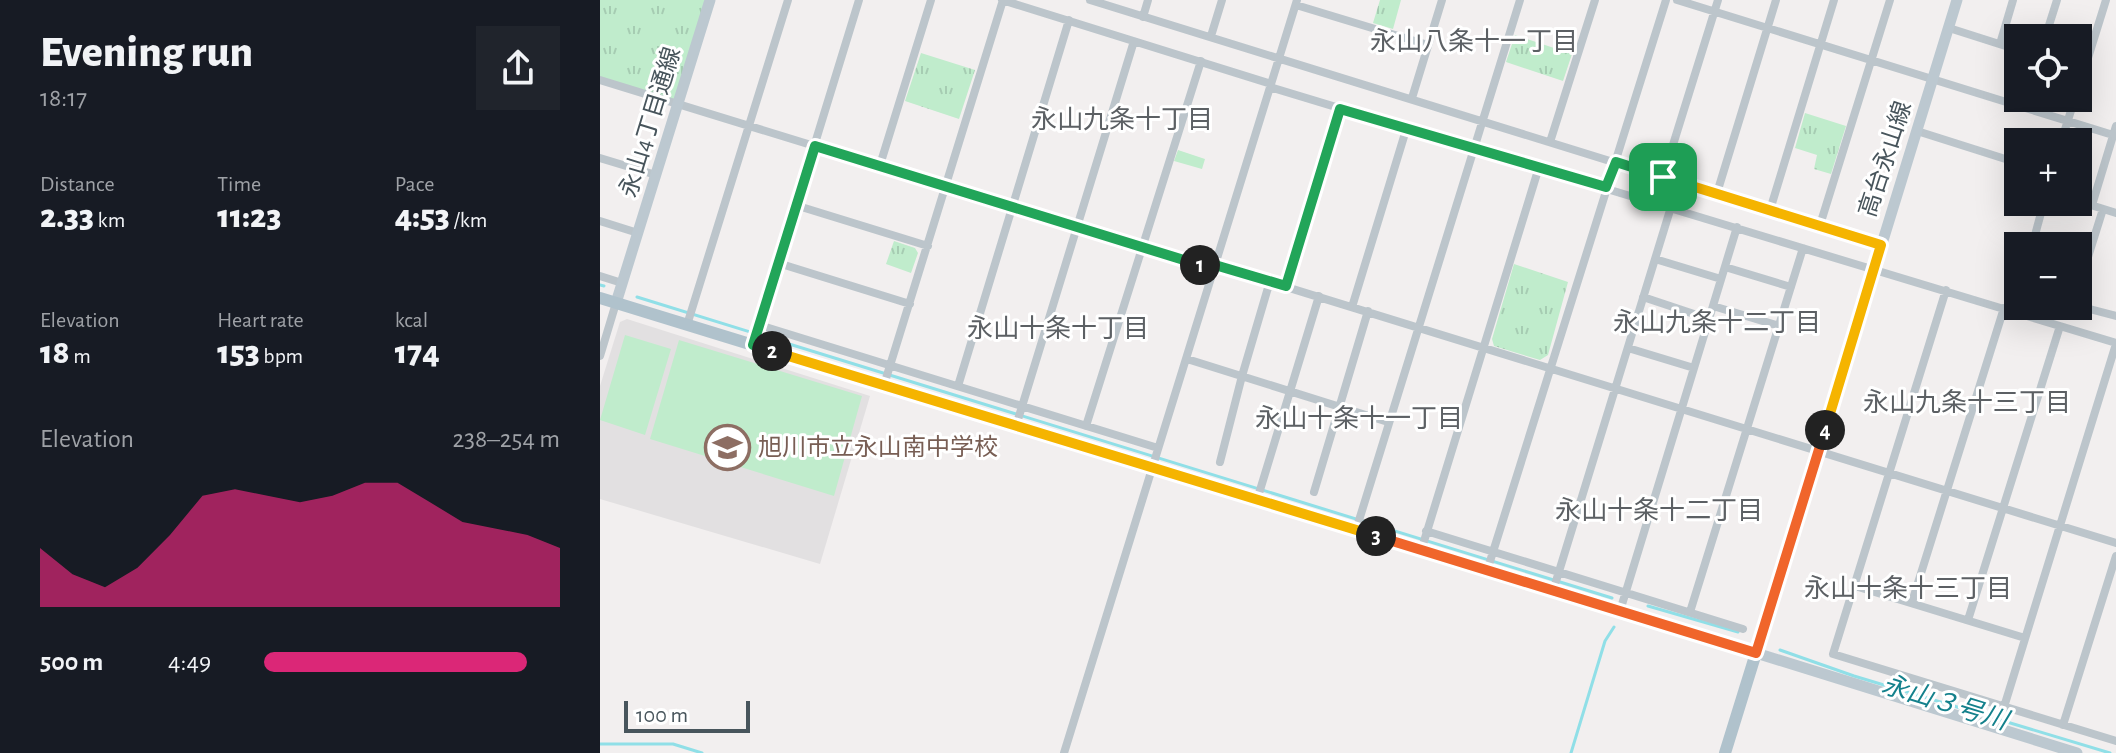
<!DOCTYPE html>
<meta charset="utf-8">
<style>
:root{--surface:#171b24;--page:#20242c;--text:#f1f3f6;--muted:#9ea1a6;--accent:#db2777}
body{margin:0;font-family:"Alegreya Sans","Noto Sans JP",sans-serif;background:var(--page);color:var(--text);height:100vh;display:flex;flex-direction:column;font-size:30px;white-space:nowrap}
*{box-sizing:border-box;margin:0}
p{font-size:26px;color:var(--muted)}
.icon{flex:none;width:44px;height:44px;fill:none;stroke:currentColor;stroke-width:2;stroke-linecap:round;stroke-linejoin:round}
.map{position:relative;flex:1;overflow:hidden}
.sheet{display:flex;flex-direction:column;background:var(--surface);width:600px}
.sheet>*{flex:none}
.tools{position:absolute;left:1404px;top:24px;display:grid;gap:16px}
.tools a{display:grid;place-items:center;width:88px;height:88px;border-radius:0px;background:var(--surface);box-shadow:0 8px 32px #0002;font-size:40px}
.scale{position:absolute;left:24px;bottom:20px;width:126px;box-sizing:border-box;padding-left:8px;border:4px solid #48555c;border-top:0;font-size:22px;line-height:28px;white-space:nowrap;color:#48555c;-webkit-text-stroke:6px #fff;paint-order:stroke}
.pin{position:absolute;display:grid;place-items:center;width:68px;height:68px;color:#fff;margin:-34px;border-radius:16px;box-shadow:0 4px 12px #0006}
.km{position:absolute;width:40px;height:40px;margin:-20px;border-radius:50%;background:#222;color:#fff;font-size:22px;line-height:40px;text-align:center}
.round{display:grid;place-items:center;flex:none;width:84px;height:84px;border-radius:0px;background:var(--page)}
.overview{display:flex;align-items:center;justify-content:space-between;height:136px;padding:0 40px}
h1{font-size:44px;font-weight:800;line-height:60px}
.metrics{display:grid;grid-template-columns:repeat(3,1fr);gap:12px;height:136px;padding:8px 40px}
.metrics div{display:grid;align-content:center}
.metrics b{font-size:34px;font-weight:800}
.metrics small{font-size:22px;font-weight:400}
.metrics p{font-size:22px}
.chart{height:224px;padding:16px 40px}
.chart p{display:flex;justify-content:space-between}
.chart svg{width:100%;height:144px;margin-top:8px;fill:var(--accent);opacity:.7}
ul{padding:0 40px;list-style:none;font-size:26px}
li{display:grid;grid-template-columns:128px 96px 1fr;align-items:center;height:60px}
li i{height:20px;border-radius:10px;background:var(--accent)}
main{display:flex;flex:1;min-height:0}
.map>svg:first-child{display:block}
.education{fill:#e2e0e1}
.grass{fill:#c0eccc}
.park{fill:url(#park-tufts)}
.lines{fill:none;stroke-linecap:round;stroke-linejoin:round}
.stream{stroke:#90dfe7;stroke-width:3}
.street{stroke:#bcc5cb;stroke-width:8}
.secondary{stroke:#bcc8d0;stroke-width:11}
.primary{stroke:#b0c2cc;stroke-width:12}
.split-1-casing{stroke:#fff;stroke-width:16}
.split-2-casing{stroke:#fff;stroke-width:16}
.split-3-casing{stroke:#fff;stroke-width:16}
.split-4-casing{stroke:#fff;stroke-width:16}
.split-5-casing{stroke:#fff;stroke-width:16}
.split-1{stroke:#22a559;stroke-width:10}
.split-2{stroke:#22a559;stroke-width:10}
.split-3{stroke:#f5b400;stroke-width:10}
.split-4{stroke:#f0652b;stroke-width:10}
.split-5{stroke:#f5b400;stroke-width:10}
.labels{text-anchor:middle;stroke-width:6;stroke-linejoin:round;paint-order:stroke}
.street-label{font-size:24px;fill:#48555c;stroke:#fff}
.education-label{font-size:24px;fill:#785e54;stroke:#fff;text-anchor:start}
.neighbourhood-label{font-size:26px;fill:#5c6064;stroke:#fff}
.water-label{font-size:26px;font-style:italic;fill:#14818c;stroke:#fff}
</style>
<main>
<section class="sheet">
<div class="overview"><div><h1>Evening run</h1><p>18:17</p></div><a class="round"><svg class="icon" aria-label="share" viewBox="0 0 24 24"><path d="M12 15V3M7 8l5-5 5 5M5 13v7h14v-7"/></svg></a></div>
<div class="metrics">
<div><p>Distance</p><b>2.33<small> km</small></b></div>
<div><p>Time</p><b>11:23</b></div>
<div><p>Pace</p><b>4:53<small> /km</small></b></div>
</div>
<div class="metrics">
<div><p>Elevation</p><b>18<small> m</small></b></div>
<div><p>Heart rate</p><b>153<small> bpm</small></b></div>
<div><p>kcal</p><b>174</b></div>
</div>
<div class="chart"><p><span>Elevation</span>238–254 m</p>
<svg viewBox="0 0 160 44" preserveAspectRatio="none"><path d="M0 44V26L10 34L20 38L30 32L40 22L50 10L60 8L70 10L80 12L90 10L100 6L110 6L120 12L130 18L140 20L150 22L160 26V44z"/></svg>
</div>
<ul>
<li><b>500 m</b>4:49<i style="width:89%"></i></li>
</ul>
</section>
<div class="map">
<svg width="1516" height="753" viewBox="0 0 1516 753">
<defs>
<pattern id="park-tufts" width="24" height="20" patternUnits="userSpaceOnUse" patternTransform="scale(2)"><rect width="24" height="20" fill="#c0eccc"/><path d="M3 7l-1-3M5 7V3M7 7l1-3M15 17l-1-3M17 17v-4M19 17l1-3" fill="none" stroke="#a6ccb2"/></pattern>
</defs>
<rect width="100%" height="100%" fill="#f2efef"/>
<!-- education -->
<path class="education" d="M27 319 270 396 220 564 0 499V386L20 322Z"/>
<!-- grass -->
<path class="grass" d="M25 335 71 349 45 435 0 420Z
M79 340 262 396 234 496 50 439Z"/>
<!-- park -->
<path class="park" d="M0 0H110L79 104 0 80Z
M780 0H801L793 29 773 23Z
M915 35 972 54 963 81 906 62Z
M321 53 375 70 359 119 305 101Z
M1205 113 1246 126 1231 174 1214 169 1217 155 1195 148Z
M578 150 605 159 602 169 574 161Z
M294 241 315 248 318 253 311 273 286 264Z
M914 264 968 282 948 355 940 360 894 346 892 339Z"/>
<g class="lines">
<!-- stream -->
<path class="stream" d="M0 285 4 286
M37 297 1012 598
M1048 606 1138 632
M1180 650 1254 676 1510 753
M0 744H73L102 753
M971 753 1005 641 1014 627"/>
<!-- street -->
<path class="street" d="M402 0 671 84
M490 0 1281 245
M1077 0 1516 136
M696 5 828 45
M543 17 548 0
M1349 28 1418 50
M611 36 622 0
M1445 38 1457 0
M1400 44 1413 0
M0 80 614 269
M670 87 1516 343
M1478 90 1506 0
M812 98 842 0
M1317 131 1418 163
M950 142 995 0
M1461 142 1475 98
M0 158 56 175
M280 165 331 0
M1063 177 1118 0
M1117 193 1176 0
M1478 201 1516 213
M195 205 328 246
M1492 205 1516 126
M1170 210 1234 0
M0 221 38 233
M1220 225 1290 0
M1432 246 1444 202
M1055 259 1121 279
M178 263 310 304
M615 265 1516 543
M1125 267 1191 287
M0 276 22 283
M686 286 740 109
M1478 289 1503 209
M1346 290 1233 654 1516 741
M1043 297 1109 319
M1113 306 1179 326
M1478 306 1516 316
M752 307 806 130
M87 325 188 0
M159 325 558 448
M153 345 259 0
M1028 348 1094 368
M0 356 16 303
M587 359 788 422
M284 385 403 0
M358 386 469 20
M416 426 534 41
M486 426 601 61
M620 462 642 376 670 281
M714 492 768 311
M657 500 719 296
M756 530 920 0
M826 531 1143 629
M821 551 939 167
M887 571 1066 0
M1255 586 1425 638
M953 591 1071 207
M1312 602 1404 308
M1020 611 1137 227
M1090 612 1203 248
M1368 620 1460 326
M1404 707 1516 344
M1463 725 1516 556
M464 753 697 0"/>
<!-- secondary -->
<path class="secondary" d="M1357 0 1156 653 1477 753
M16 303 110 0"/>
<!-- primary -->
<path class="primary" d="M0 298 1156 653 1125 753"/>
</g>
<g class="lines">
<defs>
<path id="split-1" d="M600 265 614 269 615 265 686 286 740 109 1006 187 1016 162 1063 177"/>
<path id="split-2" d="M172 351 153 345 215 146 600 265"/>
<path id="split-3" d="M172 351 776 536"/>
<path id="split-4" d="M776 536 1156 653 1225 430"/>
<path id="split-5" d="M1063 177 1281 245 1225 430"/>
</defs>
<!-- split-1 casing -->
<use href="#split-1" class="split-1-casing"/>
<!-- split-2 casing -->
<use href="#split-2" class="split-2-casing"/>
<!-- split-3 casing -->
<use href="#split-3" class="split-3-casing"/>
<!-- split-4 casing -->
<use href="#split-4" class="split-4-casing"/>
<!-- split-5 casing -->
<use href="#split-5" class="split-5-casing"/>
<!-- split-1 -->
<use href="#split-1" class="split-1"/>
<!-- split-2 -->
<use href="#split-2" class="split-2"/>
<!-- split-3 -->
<use href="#split-3" class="split-3"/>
<!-- split-4 -->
<use href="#split-4" class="split-4"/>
<!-- split-5 -->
<use href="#split-5" class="split-5"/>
</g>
<!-- icons -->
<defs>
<symbol id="school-ring" viewBox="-11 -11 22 22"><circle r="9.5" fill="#fff" stroke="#8d6e63" stroke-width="1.5"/><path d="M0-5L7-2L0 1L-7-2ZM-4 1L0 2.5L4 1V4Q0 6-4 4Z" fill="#8d6e63"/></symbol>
</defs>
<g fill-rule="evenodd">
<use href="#school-ring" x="102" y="422" width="51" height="51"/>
</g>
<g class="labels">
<!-- street labels -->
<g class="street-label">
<text transform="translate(50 122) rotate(-73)" y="8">永山4丁目通線</text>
<text transform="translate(1285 159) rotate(-72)" y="8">高台永山線</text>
</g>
<!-- education labels -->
<g class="education-label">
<text x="158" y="455">旭川市立永山南中学校</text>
</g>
<!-- neighbourhood labels -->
<g class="neighbourhood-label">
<text x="874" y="50">永山八条十一丁目</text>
<text x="522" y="128">永山九条十丁目</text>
<text x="1117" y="331">永山九条十二丁目</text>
<text x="458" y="337">永山十条十丁目</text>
<text x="1367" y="411">永山九条十三丁目</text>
<text x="759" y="427">永山十条十一丁目</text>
<text x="1059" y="519">永山十条十二丁目</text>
<text x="1308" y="597">永山十条十三丁目</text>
</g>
<!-- water labels -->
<g class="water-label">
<text transform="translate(1345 702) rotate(17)" y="9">永山３号川</text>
</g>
</g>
</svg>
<div class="tools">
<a><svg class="icon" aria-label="locate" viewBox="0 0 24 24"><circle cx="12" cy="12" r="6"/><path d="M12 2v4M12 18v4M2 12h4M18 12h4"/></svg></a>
<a>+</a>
<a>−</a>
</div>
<div class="scale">100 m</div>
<div class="pin" style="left:1063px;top:177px;background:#1e9e55"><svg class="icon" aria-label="arrive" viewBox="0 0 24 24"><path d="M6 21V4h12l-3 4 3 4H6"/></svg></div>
<b class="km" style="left:600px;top:265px">1</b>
<b class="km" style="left:172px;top:351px">2</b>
<b class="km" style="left:776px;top:536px">3</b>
<b class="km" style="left:1225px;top:430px">4</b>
</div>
</main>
